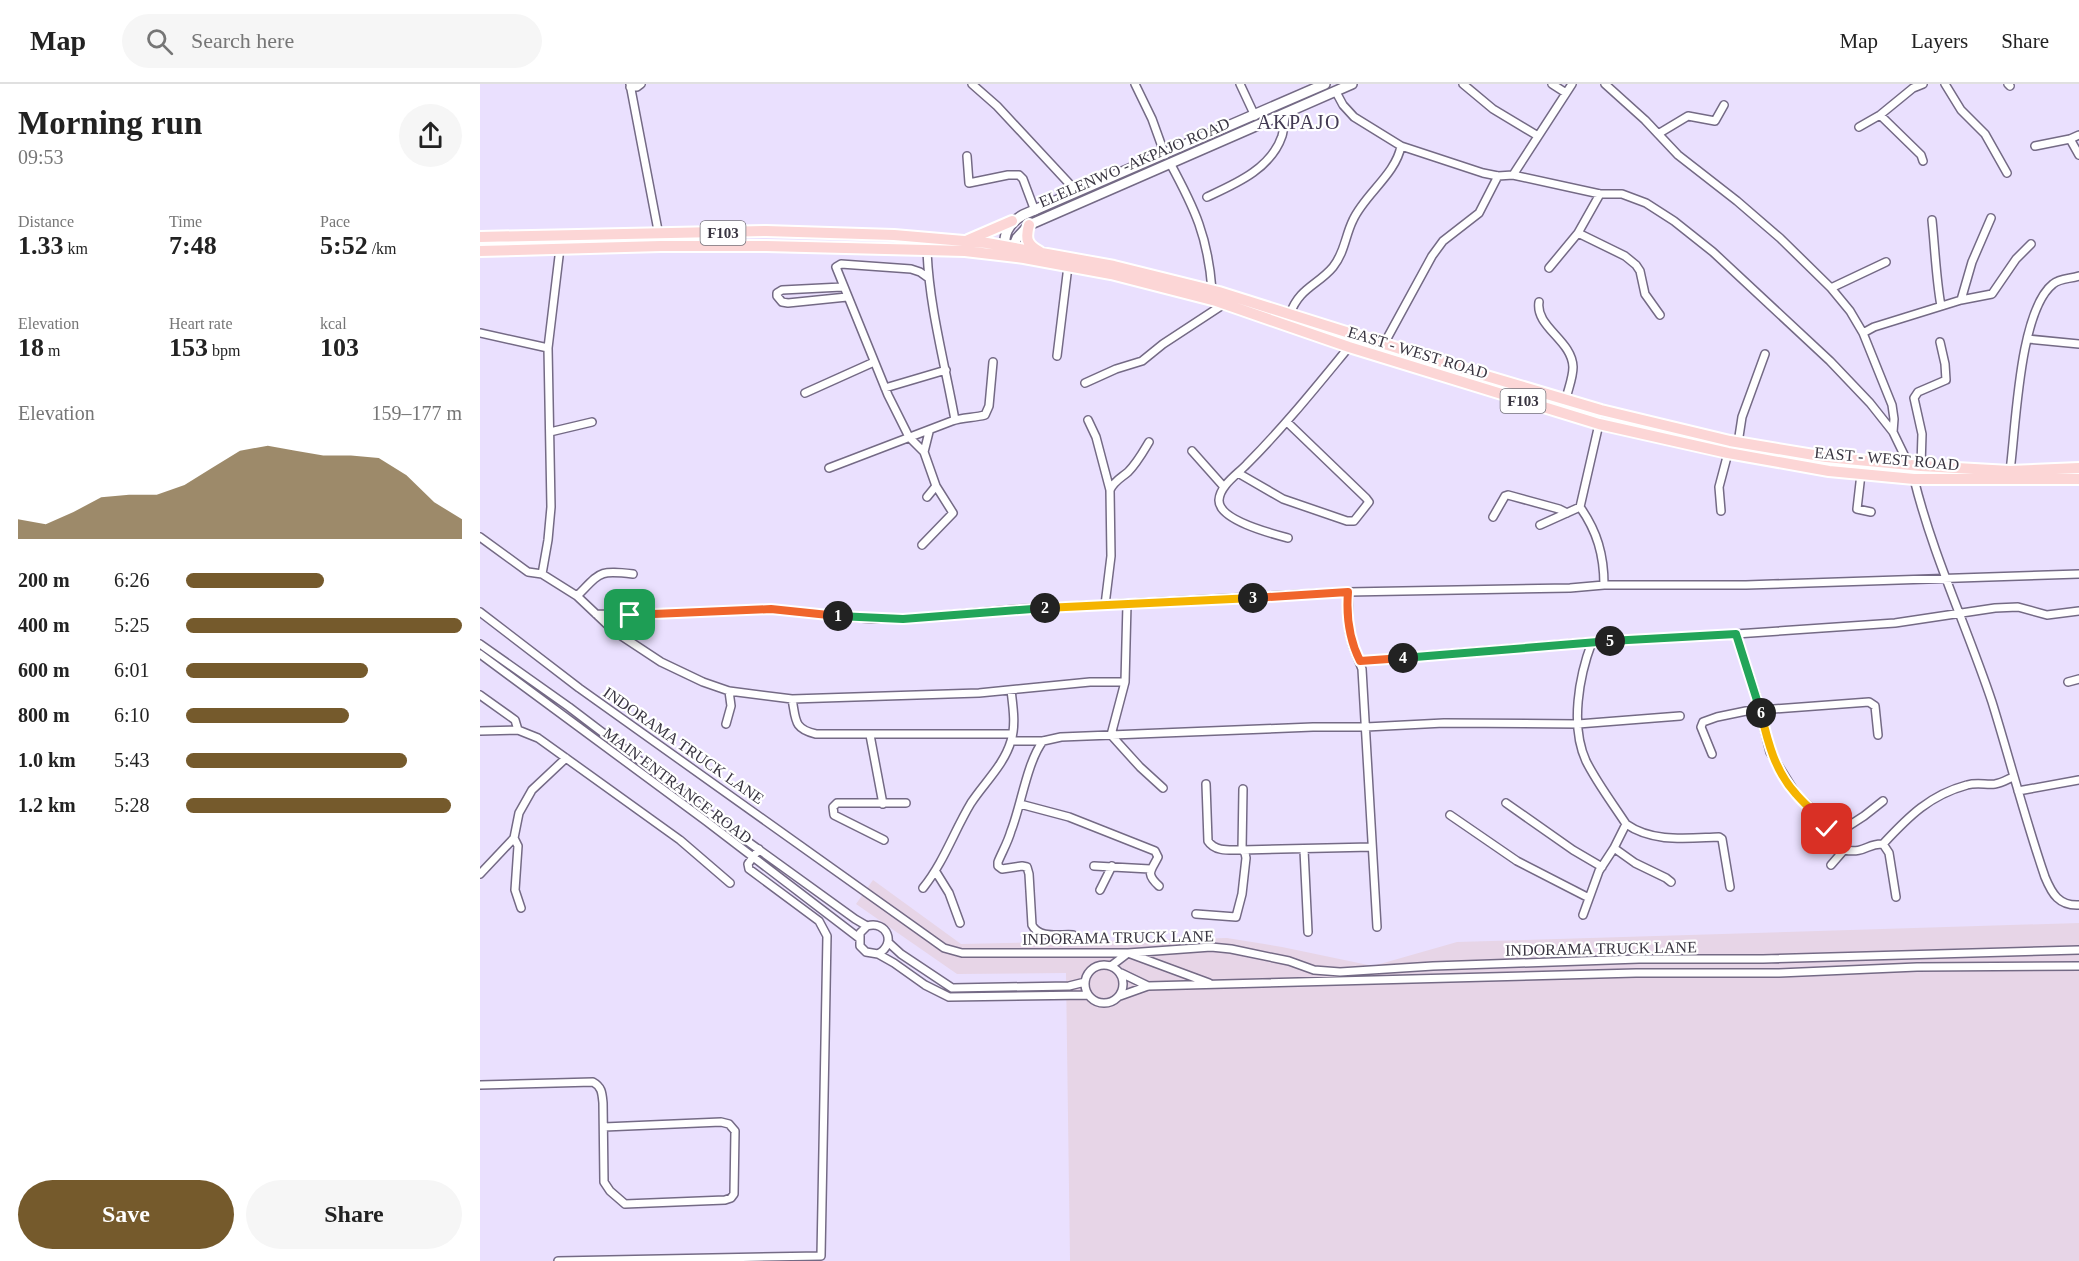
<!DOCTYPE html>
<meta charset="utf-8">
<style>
:root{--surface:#fff;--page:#f6f6f6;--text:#222;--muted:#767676;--line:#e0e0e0;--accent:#755a2c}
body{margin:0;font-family:"Times New Roman",serif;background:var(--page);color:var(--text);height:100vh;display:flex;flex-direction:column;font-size:22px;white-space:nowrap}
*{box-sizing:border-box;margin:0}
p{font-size:20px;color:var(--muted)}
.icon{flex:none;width:33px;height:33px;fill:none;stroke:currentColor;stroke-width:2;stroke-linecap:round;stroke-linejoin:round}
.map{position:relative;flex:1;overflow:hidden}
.side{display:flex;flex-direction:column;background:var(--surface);width:480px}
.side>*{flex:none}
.pin{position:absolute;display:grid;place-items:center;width:51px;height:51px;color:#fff;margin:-26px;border-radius:12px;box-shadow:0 3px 9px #0006}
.km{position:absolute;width:30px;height:30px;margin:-15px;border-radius:50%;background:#222;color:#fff;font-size:16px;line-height:30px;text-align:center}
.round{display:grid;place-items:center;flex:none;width:63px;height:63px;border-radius:32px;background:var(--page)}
.summary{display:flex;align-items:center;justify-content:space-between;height:102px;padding:0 18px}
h1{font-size:33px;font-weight:700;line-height:45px}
.stats{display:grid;grid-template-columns:repeat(3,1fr);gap:9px;height:102px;padding:6px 18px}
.stats div{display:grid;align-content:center}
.stats b{font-size:26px;font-weight:700}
.stats small{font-size:16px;font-weight:400}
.stats p{font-size:16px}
.chart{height:168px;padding:12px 18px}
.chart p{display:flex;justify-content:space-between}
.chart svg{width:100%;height:108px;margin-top:6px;fill:var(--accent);opacity:.7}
.button{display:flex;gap:12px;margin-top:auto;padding:12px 18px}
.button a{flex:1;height:69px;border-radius:36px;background:var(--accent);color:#fff;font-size:24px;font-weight:700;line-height:69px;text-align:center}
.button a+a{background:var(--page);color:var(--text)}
ul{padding:0 18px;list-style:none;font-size:20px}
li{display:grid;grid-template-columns:96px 72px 1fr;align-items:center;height:45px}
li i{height:15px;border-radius:8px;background:var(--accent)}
header{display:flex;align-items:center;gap:36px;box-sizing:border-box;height:84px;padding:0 30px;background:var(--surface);border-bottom:2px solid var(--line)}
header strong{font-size:28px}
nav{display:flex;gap:33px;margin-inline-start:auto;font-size:21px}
.search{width:420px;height:54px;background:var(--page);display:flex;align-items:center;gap:15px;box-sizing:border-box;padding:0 21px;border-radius:33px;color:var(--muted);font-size:22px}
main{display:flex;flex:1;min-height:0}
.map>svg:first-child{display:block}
.industrial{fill:#e7d5e7}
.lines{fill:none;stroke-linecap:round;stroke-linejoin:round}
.street-casing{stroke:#746a85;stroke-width:10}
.secondary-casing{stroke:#746a85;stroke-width:12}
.primary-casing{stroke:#fff;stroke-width:14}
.street{stroke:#fff;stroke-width:7}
.secondary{stroke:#fff;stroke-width:9}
.primary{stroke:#fcd6d6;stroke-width:10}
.split-1-casing{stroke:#fff;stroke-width:12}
.split-2-casing{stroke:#fff;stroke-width:12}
.split-3-casing{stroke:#fff;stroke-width:12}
.split-4-casing{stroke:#fff;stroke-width:12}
.split-5-casing{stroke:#fff;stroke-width:12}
.split-6-casing{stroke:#fff;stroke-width:12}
.split-7-casing{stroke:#fff;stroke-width:12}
.split-1{stroke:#f0652b;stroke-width:8}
.split-2{stroke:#22a559;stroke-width:8}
.split-3{stroke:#f5b400;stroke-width:8}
.split-4{stroke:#f0652b;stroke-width:8}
.split-5{stroke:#22a559;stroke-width:8}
.split-6{stroke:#22a559;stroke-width:8}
.split-7{stroke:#f5b400;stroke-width:8}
.labels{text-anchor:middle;stroke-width:4.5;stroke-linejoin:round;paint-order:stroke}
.shield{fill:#fff;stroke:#74727a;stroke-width:1.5}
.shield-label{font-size:15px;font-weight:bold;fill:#393541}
.street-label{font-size:16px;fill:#393541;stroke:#fff}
.quarter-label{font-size:20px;letter-spacing:1.5px;fill:#423952;stroke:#fff}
</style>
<header>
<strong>Map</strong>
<div class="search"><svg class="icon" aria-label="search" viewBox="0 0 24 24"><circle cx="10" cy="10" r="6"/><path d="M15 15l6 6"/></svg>Search here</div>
<nav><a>Map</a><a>Layers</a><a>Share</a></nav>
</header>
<main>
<section class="side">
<div class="summary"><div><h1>Morning run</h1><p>09:53</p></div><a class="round"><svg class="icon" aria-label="share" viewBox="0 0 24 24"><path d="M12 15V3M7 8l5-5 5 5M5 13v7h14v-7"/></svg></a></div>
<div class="stats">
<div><p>Distance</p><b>1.33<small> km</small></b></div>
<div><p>Time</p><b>7:48</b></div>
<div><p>Pace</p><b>5:52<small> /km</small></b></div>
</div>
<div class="stats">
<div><p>Elevation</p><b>18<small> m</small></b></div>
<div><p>Heart rate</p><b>153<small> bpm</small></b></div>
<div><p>kcal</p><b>103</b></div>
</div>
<div class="chart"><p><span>Elevation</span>159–177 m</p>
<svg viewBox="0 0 160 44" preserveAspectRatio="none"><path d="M0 44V36L10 38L20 33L30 27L40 26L50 26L60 22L70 15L80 8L90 6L100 8L110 10L120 10L130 11L140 18L150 29L160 36V44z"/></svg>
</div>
<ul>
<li><b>200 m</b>6:26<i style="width:50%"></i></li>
<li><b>400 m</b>5:25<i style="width:100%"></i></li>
<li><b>600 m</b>6:01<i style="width:66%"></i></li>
<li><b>800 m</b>6:10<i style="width:59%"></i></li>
<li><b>1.0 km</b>5:43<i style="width:80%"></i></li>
<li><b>1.2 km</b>5:28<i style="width:96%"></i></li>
</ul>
<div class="button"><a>Save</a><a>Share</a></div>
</section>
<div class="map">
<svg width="1599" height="1177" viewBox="0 0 1599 1177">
<rect width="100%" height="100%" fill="#eae0fe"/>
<!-- industrial -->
<path class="industrial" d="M393 796 481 860 747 854 802 863 893 882 977 858 1599 839V1177H590L586 889 477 890 376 820Z"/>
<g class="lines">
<defs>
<path id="street" d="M150 0 181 162
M492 0 517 22 597 108
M655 0 672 35 685 71
M760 0 775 32
M983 0 1013 25 1058 52
M1072 0 1086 9
M1125 0 1165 36 1198 71 1257 117 1300 154 1351 204 1370 227 1383 249 1412 321 1414 335 1413 348
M1465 0 1481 26 1505 50 1527 89
M1528 0 1530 2
M150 3H157L161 0
M856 8 863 21 874 33 921 62 1003 89 1018 92 1033 91 1120 110H1142L1166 119 1194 137 1233 168 1350 277 1390 319 1413 348 1429 381
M1400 31 1441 71 1443 77
M1379 43 1400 31 1433 4 1443 0
M1178 50 1208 32 1235 37 1244 21
M1590 55 1599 71
M1555 62 1590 55 1599 51
M487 72 489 99 528 91H539L543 95 555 127
M690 79C715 125 728 153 732 206
M1033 91 1092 0
M727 113C755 100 791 85 802 52 804 45 804 37 806 29
M1452 136C1455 165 1456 194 1461 222
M1098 149 1145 172 1156 181 1160 187 1165 210 1180 231
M447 166C449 223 465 280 475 336
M1069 184 1098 149 1120 110
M362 203 302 206 297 209V212L302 218 308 219 367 213
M1351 204 1406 178
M1481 216 1492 178 1511 134
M1059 218C1055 243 1092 256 1093 283 1093 294 1088 305 1086 315
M810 230C819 204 838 201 853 183 865 168 865 152 873 136 884 111 916 90 921 62
M0 249 68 264
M1383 249 1394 243 1481 216 1512 210 1536 175 1551 160
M1548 255 1599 260
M904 260 952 172 963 157 999 129 1018 92
M577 272 588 182
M605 299 636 285 662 277 683 260 744 220
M405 304 466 286
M325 309 394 278
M608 336 616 353 630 406
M1119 340 1100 423C1117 447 1124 471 1124 501
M70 348 112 338
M1258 359 1262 333 1285 270
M712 367 744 403
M444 368 429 353 408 311 356 183 361 180 431 185 440 188 447 193
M1441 382 1442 350 1434 314 1438 308 1466 296 1465 280 1460 258
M349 384C390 368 431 353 472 337 482 333 494 334 505 331L509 322 513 278
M1530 387C1536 343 1539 227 1573 200 1580 194 1590 195 1599 192
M758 389 803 415 867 437H874L889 418 886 414 807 338
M1381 390 1377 425 1391 428
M1434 395C1453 472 1487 543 1512 618 1530 676 1545 735 1565 793 1572 810 1579 822 1599 821
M447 413 456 402 444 368 449 348
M1241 427 1239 403 1248 369
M1013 433 1025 412 1028 411 1079 425 1087 429
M1060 441 1100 423
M0 453 48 488 62 490 97 512 134 547 181 578 223 598 249 607 312 615 499 609 610 598H645
M808 454C793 450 738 436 739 416 740 401 758 390 767 380 804 343 836 303 869 263
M442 461 473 429 456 402
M62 490 68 456 71 423 68 264 80 164
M868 508 869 546 873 562 882 585 897 843
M97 512C121 488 118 486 153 490
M625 521 631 472 630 406C634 397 641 394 648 388 657 379 663 368 669 358
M0 528 99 604 450 854 464 864 482 869H648L731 863 751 865 809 877 834 886 860 888 953 882 1159 875H1283L1599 866
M116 530 150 531 290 525 392 535H423L539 525 868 508 1090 504 1124 501H1266L1599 490
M1256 550 1276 611 1290 668 1316 710 1333 726 1364 766C1386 770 1387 759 1403 760 1429 732 1450 711 1487 701 1497 698 1506 701 1515 700 1522 699 1528 695 1533 693
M1112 558C1099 592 1090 642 1106 677 1117 699 1133 720 1146 740 1173 759 1208 754 1239 753L1242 755 1250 803
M0 560 89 623 231 731 375 835 387 842C407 836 417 860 398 870L386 868 380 862V849L387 842
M0 570 226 737 379 854
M880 577 1112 558 1256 550 1415 539 1515 524 1538 523 1567 531 1599 527
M1588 598 1599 595
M0 611 35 636 38 646
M312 615C316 635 313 645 336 650H532
M246 640 251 622 249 607
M0 647 38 646 58 654 200 756 250 799
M390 651 403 720
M631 651 645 598 647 520
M631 651 660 683 683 704
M531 657H563L581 653 833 643H886L964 639 1098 640 1200 632
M563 657C547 678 541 722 531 747 528 758 522 768 518 778V782L522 785 542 782 547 783 549 790 552 841C559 855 580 850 593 851
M1232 670 1221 643 1223 638 1237 633 1266 627 1389 618 1395 622 1398 651
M726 700 728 757C735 768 750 766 762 766L892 763
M1538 707 1599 696
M1026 719 1093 766 1122 783
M540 720 589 733 675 767 678 773C671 787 665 789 679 802
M970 731 1037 777 1109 814
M1353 752 1384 732 1403 717
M34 754 38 762 35 806 41 824
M404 756 354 731 353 723 357 719H426
M1403 760 1409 769 1416 813
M1134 764 1155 779 1186 794 1191 798
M824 766 828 848
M1351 781 1364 766
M614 782 670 785
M456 788 469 809 480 839
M0 790 34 754 39 729 52 706 86 674
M443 804C464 778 474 747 491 719 504 699 524 681 531 657 536 641 533 623 531 606
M620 806 632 782
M716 830 756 833 762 810 766 774 765 769 762 766 763 705
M1103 831 1119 787 1134 764 1146 740
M409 859 421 870 472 904 589 902 605 898
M398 870 414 879 445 901 469 913 608 911
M605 900a19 19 0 1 1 38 0a19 19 0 1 1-38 0Z
M631 882 648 869 729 899
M641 889 668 902
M640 912 668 902 1156 889H1299L1437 883 1599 882
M0 1001 113 998C122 1003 122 1009 123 1019L124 1098 130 1107 145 1120 245 1116 251 1114 254 1110 255 1047 249 1040 241 1038 124 1043
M78 1177 341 1172 347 852 339 837 269 785 268 780 279 765"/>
<path id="secondary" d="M525 169C523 151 527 140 543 131L845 0
M530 170 537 154 549 141 872 0"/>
<path id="primary" d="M549 141C545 155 547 161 560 168
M0 153 286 147 414 151 507 159 634 182 739 208 1003 291 1121 326 1250 357 1346 373 1441 382 1530 387 1599 384
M488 156 532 137
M0 167 181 162H286L485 167 544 174 631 190 736 217 869 263 1119 340 1248 369 1349 387 1434 395H1599"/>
</defs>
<!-- street casing -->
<use href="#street" class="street-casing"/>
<!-- secondary casing -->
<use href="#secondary" class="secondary-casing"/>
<!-- primary casing -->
<use href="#primary" class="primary-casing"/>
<!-- street -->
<use href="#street" class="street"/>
<!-- secondary -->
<use href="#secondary" class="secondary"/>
<!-- primary -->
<use href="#primary" class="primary"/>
</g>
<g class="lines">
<defs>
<path id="split-1" d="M150 531 291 525 358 532"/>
<path id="split-2" d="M358 532 423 535 565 524"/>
<path id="split-3" d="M565 524 773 514"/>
<path id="split-4" d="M773 514 868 508C866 533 869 555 880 577L923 574"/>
<path id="split-5" d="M923 574 1130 557"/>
<path id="split-6" d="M1130 557 1256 550 1281 629"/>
<path id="split-7" d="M1281 629C1288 659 1295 687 1316 710 1327 723 1339 731 1347 745"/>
</defs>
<!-- split-1 casing -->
<use href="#split-1" class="split-1-casing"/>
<!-- split-2 casing -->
<use href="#split-2" class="split-2-casing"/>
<!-- split-3 casing -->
<use href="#split-3" class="split-3-casing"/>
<!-- split-4 casing -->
<use href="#split-4" class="split-4-casing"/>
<!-- split-5 casing -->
<use href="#split-5" class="split-5-casing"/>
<!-- split-6 casing -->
<use href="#split-6" class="split-6-casing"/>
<!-- split-7 casing -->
<use href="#split-7" class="split-7-casing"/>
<!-- split-1 -->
<use href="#split-1" class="split-1"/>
<!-- split-2 -->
<use href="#split-2" class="split-2"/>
<!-- split-3 -->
<use href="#split-3" class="split-3"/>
<!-- split-4 -->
<use href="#split-4" class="split-4"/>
<!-- split-5 -->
<use href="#split-5" class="split-5"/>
<!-- split-6 -->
<use href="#split-6" class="split-6"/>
<!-- split-7 -->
<use href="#split-7" class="split-7"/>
</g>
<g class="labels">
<!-- shield labels -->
<g class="shield">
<rect x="220.5" y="137" width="45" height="24" rx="4.5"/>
<rect x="1020.5" y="305" width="45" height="24" rx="4.5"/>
</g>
<g class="shield-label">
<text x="243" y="154">F103</text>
<text x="1043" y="322">F103</text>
</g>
<!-- street labels -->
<g class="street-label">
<text transform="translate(654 78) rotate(-23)" y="6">ELELENWO -AKPAJO ROAD</text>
<text transform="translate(938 268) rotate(17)" y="6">EAST - WEST ROAD</text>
<text transform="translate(1407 374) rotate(5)" y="6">EAST - WEST ROAD</text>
<text transform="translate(204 661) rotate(35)" y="6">INDORAMA TRUCK LANE</text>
<text transform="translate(198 701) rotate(37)" y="6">MAIN ENTRANCE ROAD</text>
<text transform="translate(638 853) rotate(-1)" y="6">INDORAMA TRUCK LANE</text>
<text transform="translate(1121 864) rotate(-1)" y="6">INDORAMA TRUCK LANE</text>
</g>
<!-- quarter labels -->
<g class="quarter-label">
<text x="819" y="45">AKPAJO</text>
</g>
</g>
</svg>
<div class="pin" style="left:150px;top:531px;background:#1e9e55"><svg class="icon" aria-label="arrive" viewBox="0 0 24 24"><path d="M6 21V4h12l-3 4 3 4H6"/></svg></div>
<div class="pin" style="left:1347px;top:745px;background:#d93025"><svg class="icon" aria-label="check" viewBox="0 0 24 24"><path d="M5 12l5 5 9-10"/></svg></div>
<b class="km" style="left:358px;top:532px">1</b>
<b class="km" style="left:565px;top:524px">2</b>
<b class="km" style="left:773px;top:514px">3</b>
<b class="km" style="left:923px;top:574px">4</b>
<b class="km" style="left:1130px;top:557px">5</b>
<b class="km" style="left:1281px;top:629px">6</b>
</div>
</main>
